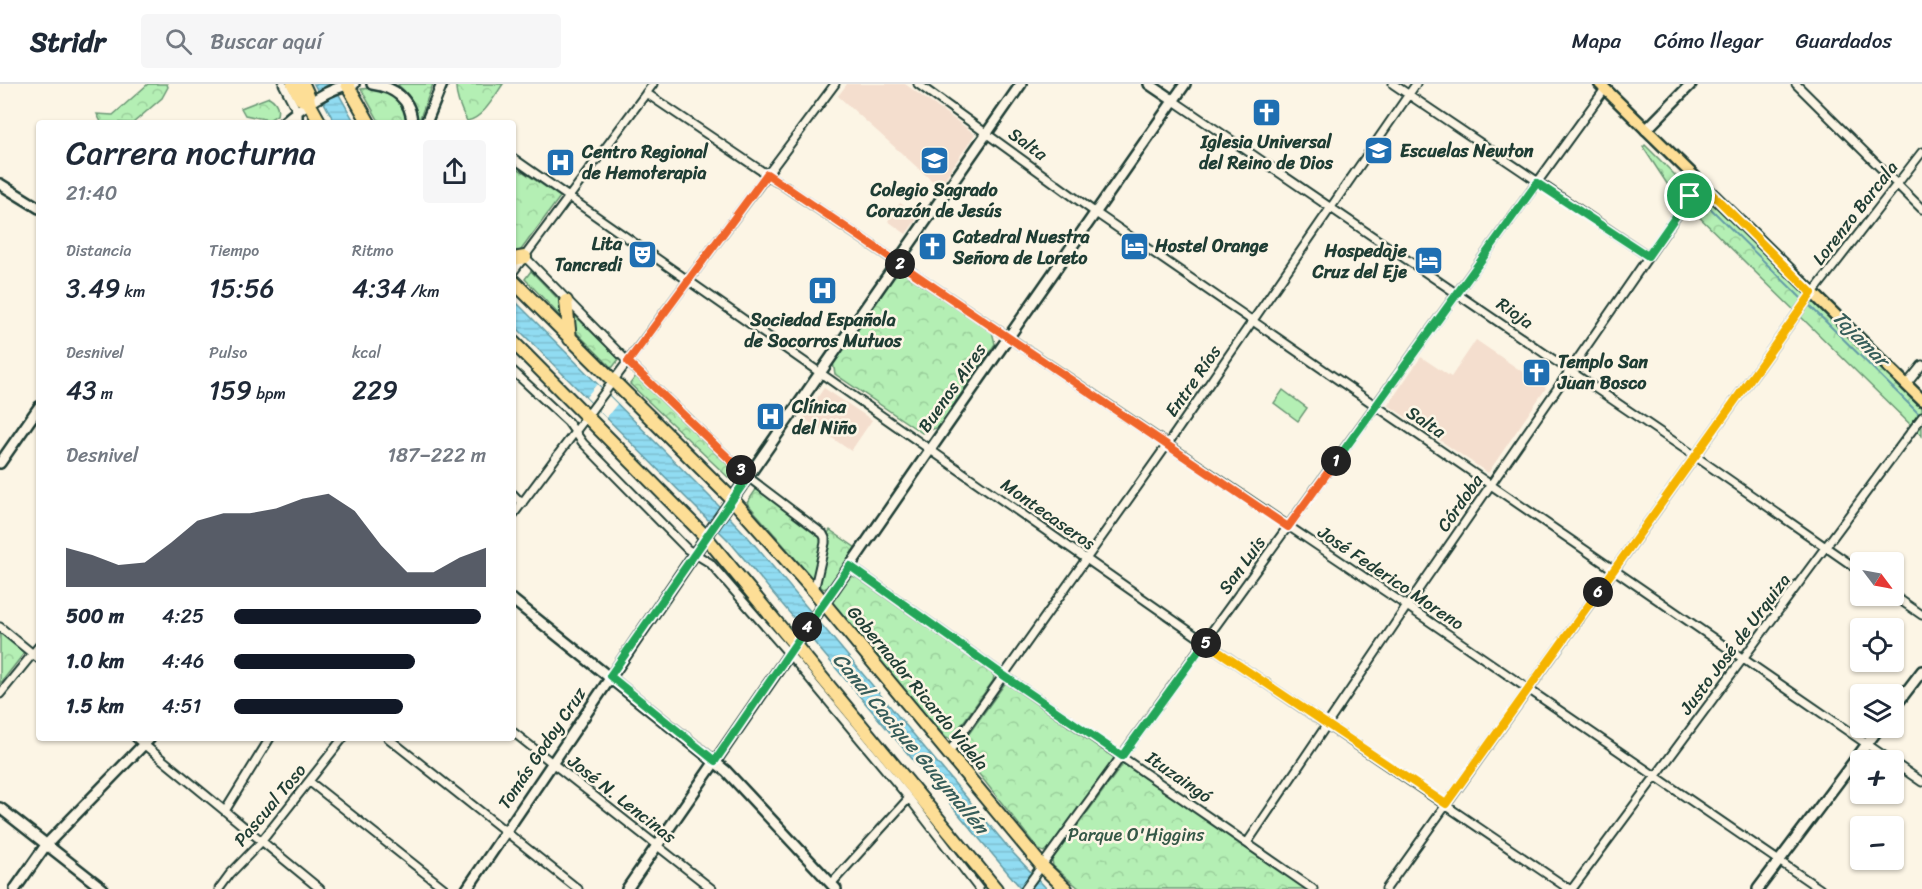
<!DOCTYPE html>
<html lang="es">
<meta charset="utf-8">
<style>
:root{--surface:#fff;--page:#f6f6f7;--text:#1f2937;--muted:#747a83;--line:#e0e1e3;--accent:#111827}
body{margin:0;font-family:Sriracha,sans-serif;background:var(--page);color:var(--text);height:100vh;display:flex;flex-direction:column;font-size:22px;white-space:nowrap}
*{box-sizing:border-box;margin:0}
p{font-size:20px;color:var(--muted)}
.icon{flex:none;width:33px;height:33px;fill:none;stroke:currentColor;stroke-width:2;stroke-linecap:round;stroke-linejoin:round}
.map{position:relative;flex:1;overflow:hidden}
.drawer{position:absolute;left:36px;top:36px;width:480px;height:621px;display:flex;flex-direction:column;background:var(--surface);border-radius:6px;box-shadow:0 2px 4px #0004}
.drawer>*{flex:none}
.needle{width:39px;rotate:122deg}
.buttons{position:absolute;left:1850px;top:468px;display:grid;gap:12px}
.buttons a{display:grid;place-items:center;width:54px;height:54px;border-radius:6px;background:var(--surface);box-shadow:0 2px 4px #0004;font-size:30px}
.pin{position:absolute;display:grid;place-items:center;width:51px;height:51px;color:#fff;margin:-26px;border:3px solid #fff;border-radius:50%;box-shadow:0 2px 6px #0007}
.km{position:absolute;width:30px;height:30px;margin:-15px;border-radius:50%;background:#222;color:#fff;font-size:16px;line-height:30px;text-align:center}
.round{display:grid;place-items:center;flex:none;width:63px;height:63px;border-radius:6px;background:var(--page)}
.overview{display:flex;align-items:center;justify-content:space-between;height:102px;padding:0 30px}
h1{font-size:33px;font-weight:600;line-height:45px}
.figures{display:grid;grid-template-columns:repeat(3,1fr);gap:9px;height:102px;padding:6px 30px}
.figures div{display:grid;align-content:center}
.figures b{font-size:26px;font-weight:600}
.figures small{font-size:16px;font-weight:400}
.figures p{font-size:16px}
.chart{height:168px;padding:12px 30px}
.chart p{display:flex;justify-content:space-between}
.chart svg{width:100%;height:108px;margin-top:6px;fill:var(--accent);opacity:.7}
ul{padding:0 30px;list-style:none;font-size:20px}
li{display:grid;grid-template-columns:96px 72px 1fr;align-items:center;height:45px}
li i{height:15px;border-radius:8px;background:var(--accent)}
header{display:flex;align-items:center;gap:36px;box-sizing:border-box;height:84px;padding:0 30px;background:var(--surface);border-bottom:2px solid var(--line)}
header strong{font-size:28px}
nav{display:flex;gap:33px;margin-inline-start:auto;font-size:21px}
.search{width:420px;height:54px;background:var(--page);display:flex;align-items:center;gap:15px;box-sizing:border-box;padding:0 21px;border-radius:6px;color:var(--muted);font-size:22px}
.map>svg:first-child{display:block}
.built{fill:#f4dece}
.grass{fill:#b4efb4;stroke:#6a9674;stroke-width:1.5}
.park{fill:url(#park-crowns);stroke:#6a9674;stroke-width:1.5}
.water{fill:url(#water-rules);stroke:#639ca6;stroke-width:1.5}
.pier{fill:#fcf5e5}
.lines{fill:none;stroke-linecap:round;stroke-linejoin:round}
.stream{stroke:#639ca6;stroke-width:2}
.street-casing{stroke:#1f3d34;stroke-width:11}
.secondary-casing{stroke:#1f3d34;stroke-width:14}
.primary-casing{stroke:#1f3d34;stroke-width:15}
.highway-casing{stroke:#1f3d34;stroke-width:16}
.street{stroke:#fcf5e5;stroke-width:7}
.secondary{stroke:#fcf5e5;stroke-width:9}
.primary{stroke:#fdde96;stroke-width:10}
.highway{stroke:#fdde96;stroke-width:12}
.split-1-casing{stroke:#fff;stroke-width:12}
.split-2-casing{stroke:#fff;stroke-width:12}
.split-3-casing{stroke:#fff;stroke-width:12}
.split-4-casing{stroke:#fff;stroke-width:12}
.split-5-casing{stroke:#fff;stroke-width:12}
.split-6-casing{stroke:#fff;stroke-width:12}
.split-7-casing{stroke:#fff;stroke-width:12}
.split-1{stroke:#22a559;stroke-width:8}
.split-2{stroke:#f0652b;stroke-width:8}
.split-3{stroke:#f0652b;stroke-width:8}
.split-4{stroke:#22a559;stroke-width:8}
.split-5{stroke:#22a559;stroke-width:8}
.split-6{stroke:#f5b400;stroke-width:8}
.split-7{stroke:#f5b400;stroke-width:8}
.labels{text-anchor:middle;stroke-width:5;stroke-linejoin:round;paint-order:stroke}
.poi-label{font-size:18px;font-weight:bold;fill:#1f3d34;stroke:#fcf5e5;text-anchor:start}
.street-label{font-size:18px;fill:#1f3d34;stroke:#fcf5e5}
.park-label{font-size:18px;fill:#355847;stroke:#fcf5e5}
.water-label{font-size:20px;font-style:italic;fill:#365d5a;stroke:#fcf5e5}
</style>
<header>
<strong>Stridr</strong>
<div class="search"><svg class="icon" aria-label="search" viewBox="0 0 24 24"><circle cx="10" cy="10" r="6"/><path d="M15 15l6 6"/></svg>Buscar aquí</div>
<nav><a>Mapa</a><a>Cómo llegar</a><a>Guardados</a></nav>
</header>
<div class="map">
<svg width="1922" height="805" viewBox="0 0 1922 805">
<defs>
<pattern id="park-crowns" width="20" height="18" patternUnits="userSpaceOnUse" patternTransform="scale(1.5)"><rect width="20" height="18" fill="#b4efb4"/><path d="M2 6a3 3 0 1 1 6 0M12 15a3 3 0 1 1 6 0" fill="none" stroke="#9ace9b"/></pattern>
<pattern id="water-rules" width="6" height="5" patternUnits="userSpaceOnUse" patternTransform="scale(1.5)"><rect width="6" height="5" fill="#91dcf2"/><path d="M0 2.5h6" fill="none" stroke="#7dbed0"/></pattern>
</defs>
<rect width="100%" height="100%" fill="#fcf5e5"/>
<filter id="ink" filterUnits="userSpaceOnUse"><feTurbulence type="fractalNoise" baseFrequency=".0167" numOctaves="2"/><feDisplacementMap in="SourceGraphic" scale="12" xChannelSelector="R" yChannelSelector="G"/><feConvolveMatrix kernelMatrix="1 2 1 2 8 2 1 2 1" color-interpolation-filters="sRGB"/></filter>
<g filter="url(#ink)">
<!-- built -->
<path class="built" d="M847 0H905L975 50 939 103 838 12Z
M900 119 919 132 906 150 888 137Z
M1476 256 1546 304 1488 389 1388 321 1421 273 1451 293Z
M824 304 872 336 851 367 803 334Z"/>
<!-- grass -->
<path class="grass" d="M1283 306 1307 324 1298 337 1274 319Z"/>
<!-- park -->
<path class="park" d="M148 0H167L168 3 162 14 133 39 101 38 97 30 113 31Z
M400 0H433L418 39H417C416 22 411 11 398 1Z
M456 0H503C494 13 483 34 467 37 461 26 455 13 456 0Z
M369 4C390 5 405 17 408 39H380L361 5Z
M269 13C276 17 279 23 277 31L269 36 245 31 241 24Z
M1645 61 1686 102 1677 115 1643 63Z
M513 81 560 113 521 166 513 171Z
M1700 98 1922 316V352L1685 119Z
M531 187 559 216 562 234 525 195Z
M905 188 992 247 995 260 939 343 922 349 835 290 833 278 893 190Z
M574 231 619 275 612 284 575 247Z
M636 292 738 389 732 397 630 300Z
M757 404 820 453 821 462 813 495 747 419Z
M830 446 856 464 828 503 824 505 821 503C816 485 835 466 828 449Z
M851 492 856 493 991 588 994 592 993 597 951 655 946 654 834 524 831 519 832 516Z
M0 548 25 568 0 600Z
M1006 598 1112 670 1114 673 1113 677 1050 764 1044 768 1039 766 960 666 963 658Z
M1126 679 1128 680 1307 805H1080L1053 782 1052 776 1123 680Z"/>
<!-- water -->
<path class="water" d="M314 0H333L355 39H335Z
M513 215 716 419 748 453 1013 769 1047 805H1022L1019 802 729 457 513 240Z"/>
<!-- pier -->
<path class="pier" d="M597 300 617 320 606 334 586 313Z"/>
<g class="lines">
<!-- stream -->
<path class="stream" d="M1698 112 1801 214
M1810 222 1919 330"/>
<defs>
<path id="street" d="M283 0 297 27
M918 0 1096 129 1890 676
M1393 0 1648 172
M1796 0 1922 125
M646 9 1407 522 1820 805
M1174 17 1695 372 1860 487
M513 74 1205 558 1569 805
M525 173 628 278 748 393 823 450 825 454V459L814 507
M513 188 653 0
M513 287 568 338 583 359 687 465 710 479 789 570 909 714 979 805
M1906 301 1922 281
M513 410 522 420
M513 431 835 0
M850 482 1003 591 1313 805
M1893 511 1922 531
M0 543 39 575
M0 610 39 562
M513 648 712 805
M136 654 320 805
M388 654 578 805
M949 668 1167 361 1416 0
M1893 678 1922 698
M310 698 445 805
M225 727 270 654
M1247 759 1407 522 1700 98
M831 800 909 714
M219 805 230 790 261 758 343 654
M1025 805 1605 5
M1386 805 1802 223 1922 68
M1572 805 1922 333"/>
<path id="secondary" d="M372 0C394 3 411 15 412 39
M1149 0 1174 17
M283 39C300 24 331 2 354 0
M297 39V27
M426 39 442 0
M1646 46 1691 0
M0 100 39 124
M0 379 39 323
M513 516 726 687 836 805
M1893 625 1922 587
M0 724 103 805
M15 805 46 761 150 654
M467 805 706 453 1021 0
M627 805 930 366 1185 0
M1758 805 1879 644"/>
<path id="primary" d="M1600 0 1922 316"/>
<path id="highway" d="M293 0 301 15 306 17
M303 0 308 11 309 19 320 39
M347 0 369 39
M513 175 525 173
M513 197 733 416 814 507 1042 782 1066 805
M566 217 570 255
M513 258 706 453 996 805"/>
</defs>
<!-- street casing -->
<use href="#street" class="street-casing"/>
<!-- secondary casing -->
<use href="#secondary" class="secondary-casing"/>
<!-- primary casing -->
<use href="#primary" class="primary-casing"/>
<!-- highway casing -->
<use href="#highway" class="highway-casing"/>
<!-- street -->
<use href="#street" class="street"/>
<!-- secondary -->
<use href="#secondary" class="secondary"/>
<!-- primary -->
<use href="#primary" class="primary"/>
<!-- highway -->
<use href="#highway" class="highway"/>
</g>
</g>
<g class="lines" filter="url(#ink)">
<defs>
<path id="split-1" d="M1336 377 1537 99 1648 172 1690 112"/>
<path id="split-2" d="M900 180 1288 443 1336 377"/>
<path id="split-3" d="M741 386 628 278 767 90 900 180"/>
<path id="split-4" d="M741 386 748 393 610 592 715 677 807 543"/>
<path id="split-5" d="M807 543 850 482 1003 591 1122 672 1205 558 1206 559"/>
<path id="split-6" d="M1206 559 1446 720 1598 508"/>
<path id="split-7" d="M1598 508 1812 209 1700 98 1690 112"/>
</defs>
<!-- split-1 casing -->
<use href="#split-1" class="split-1-casing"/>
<!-- split-2 casing -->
<use href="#split-2" class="split-2-casing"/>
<!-- split-3 casing -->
<use href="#split-3" class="split-3-casing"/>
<!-- split-4 casing -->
<use href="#split-4" class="split-4-casing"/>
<!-- split-5 casing -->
<use href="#split-5" class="split-5-casing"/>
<!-- split-6 casing -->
<use href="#split-6" class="split-6-casing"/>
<!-- split-7 casing -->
<use href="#split-7" class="split-7-casing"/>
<!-- split-1 -->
<use href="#split-1" class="split-1"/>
<!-- split-2 -->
<use href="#split-2" class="split-2"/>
<!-- split-3 -->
<use href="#split-3" class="split-3"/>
<!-- split-4 -->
<use href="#split-4" class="split-4"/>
<!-- split-5 -->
<use href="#split-5" class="split-5"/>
<!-- split-6 -->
<use href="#split-6" class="split-6"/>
<!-- split-7 -->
<use href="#split-7" class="split-7"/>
</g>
<!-- icons -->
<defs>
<symbol id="church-square" viewBox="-11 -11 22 22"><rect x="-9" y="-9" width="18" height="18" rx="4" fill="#1f6fb2" stroke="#fcf5e5"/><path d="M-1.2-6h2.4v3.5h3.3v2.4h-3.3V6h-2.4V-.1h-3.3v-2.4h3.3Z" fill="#fff"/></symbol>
<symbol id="university-square" viewBox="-11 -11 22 22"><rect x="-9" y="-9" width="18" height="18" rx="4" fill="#1f6fb2" stroke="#fcf5e5"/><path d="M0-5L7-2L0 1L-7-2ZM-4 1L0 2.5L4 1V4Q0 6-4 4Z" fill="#fff"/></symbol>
<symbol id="school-square" viewBox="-11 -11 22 22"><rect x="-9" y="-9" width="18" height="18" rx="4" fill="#1f6fb2" stroke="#fcf5e5"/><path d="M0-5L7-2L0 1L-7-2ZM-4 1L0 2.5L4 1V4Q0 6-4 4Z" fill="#fff"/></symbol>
<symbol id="hospital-square" viewBox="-11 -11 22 22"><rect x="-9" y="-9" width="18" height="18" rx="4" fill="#1f6fb2" stroke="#fcf5e5"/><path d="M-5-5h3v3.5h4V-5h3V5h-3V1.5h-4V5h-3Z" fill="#fff"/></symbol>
<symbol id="hotel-square" viewBox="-11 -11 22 22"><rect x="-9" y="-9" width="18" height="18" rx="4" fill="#1f6fb2" stroke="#fcf5e5"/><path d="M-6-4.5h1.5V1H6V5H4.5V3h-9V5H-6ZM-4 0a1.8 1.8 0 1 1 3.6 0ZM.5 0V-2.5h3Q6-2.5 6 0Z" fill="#fff"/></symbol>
<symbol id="theatre-square" viewBox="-11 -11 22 22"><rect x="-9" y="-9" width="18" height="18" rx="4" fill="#1f6fb2" stroke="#fcf5e5"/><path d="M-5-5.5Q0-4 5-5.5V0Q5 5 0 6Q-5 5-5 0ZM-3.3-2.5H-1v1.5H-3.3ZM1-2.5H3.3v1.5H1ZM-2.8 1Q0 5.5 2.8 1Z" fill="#fff"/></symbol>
</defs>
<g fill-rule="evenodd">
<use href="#church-square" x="1250" y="12" width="33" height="33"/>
<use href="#university-square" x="1362" y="50" width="33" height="33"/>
<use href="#school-square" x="918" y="60" width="33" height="33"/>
<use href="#hospital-square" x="544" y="62" width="33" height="33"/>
<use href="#hotel-square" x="1118" y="146" width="33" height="33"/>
<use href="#church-square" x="916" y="146" width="33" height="33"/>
<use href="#theatre-square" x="626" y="154" width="33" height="33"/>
<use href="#hotel-square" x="1412" y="160" width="33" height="33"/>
<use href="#hospital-square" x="806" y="190" width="33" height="33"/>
<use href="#church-square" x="1520" y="272" width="33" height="33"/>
<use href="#hospital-square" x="754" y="316" width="33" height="33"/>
</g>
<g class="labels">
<!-- poi labels -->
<g class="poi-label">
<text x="1266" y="64" text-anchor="middle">Iglesia Universal<tspan x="1266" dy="21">del Reino de Dios</tspan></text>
<text x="1400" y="73">Escuelas Newton</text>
<text x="582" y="74">Centro Regional<tspan x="582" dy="21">de Hemoterapia</tspan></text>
<text x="934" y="112" text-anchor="middle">Colegio Sagrado<tspan x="934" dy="21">Corazón de Jesús</tspan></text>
<text x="953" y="159">Catedral Nuestra<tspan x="953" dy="21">Señora de Loreto</tspan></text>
<text x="622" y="166" text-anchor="end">Lita<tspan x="622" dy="21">Tancredi</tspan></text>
<text x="1155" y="168">Hostel Orange</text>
<text x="1407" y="173" text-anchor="end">Hospedaje<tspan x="1407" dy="21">Cruz del Eje</tspan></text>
<text x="823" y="242" text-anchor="middle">Sociedad Española<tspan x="823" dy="21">de Socorros Mutuos</tspan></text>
<text x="1558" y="284">Templo San<tspan x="1558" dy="21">Juan Bosco</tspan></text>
<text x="792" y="329">Clínica<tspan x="792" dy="21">del Niño</tspan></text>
</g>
<!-- street labels -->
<g class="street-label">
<text transform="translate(1028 60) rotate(36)" y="6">Salta</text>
<text transform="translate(1855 129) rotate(-52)" y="6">Lorenzo Barcala</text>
<text transform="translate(1515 229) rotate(35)" y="6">Rioja</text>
<text transform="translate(1193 297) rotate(-55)" y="6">Entre Ríos</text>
<text transform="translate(952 304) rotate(-55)" y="6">Buenos Aires</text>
<text transform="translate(1426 338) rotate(34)" y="6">Salta</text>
<text transform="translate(1460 419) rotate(-55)" y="6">Córdoba</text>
<text transform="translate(1048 430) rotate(35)" y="6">Montecaseros</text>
<text transform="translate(1242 481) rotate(-54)" y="6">San Luis</text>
<text transform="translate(1391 494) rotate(34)" y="6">José Federico Moreno</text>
<text transform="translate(1735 560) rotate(-53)" y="6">Justo José de Urquiza</text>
<text transform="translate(918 604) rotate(50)" y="6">Gobernador Ricardo Videla</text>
<text transform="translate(542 664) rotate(-56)" y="6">Tomás Godoy Cruz</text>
<text transform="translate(1179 693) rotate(35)" y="6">Ituzaingó</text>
<text transform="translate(622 715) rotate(38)" y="6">José N. Lencinas</text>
<text transform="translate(270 721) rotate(-50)" y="6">Pascual Toso</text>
</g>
<!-- park labels -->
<g class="park-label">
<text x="1136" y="757">Parque O'Higgins</text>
</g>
<!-- water labels -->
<g class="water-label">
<text transform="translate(1861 254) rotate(45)" y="7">Tajamar</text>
<text transform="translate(911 659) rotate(50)" y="7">Canal Cacique Guaymallén</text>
</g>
</g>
</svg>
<div class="buttons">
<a><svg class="needle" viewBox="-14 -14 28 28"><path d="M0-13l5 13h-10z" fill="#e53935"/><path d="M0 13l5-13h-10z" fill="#747a83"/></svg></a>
<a><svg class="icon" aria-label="locate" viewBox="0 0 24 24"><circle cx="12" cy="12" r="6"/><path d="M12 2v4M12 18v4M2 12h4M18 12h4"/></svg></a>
<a><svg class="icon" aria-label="layers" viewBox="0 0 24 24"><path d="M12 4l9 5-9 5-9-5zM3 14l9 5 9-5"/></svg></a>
<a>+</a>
<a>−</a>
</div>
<div class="pin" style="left:1690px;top:112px;background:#1e9e55"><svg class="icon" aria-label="arrive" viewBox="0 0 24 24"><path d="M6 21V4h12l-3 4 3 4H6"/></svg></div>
<b class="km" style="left:1336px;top:377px">1</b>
<b class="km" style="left:900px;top:180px">2</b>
<b class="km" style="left:741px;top:386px">3</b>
<b class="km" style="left:807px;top:543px">4</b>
<b class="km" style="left:1206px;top:559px">5</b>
<b class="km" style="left:1598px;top:508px">6</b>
<section class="drawer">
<div class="overview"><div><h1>Carrera nocturna</h1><p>21:40</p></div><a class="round"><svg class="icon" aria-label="share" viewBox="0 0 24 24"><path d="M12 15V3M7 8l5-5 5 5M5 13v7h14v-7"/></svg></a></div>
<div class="figures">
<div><p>Distancia</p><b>3.49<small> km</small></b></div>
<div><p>Tiempo</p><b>15:56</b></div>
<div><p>Ritmo</p><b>4:34<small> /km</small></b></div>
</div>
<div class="figures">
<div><p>Desnivel</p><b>43<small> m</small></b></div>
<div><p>Pulso</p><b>159<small> bpm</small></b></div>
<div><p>kcal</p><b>229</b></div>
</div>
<div class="chart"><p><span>Desnivel</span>187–222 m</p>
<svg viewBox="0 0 160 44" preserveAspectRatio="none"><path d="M0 44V28L10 31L20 35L30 34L40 26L50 17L60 14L70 14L80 12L90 8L100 6L110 13L120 27L130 38L140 38L150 32L160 28V44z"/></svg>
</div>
<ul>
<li><b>500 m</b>4:25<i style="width:98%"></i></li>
<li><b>1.0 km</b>4:46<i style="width:72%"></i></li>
<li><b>1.5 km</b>4:51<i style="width:67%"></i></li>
</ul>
</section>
</div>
